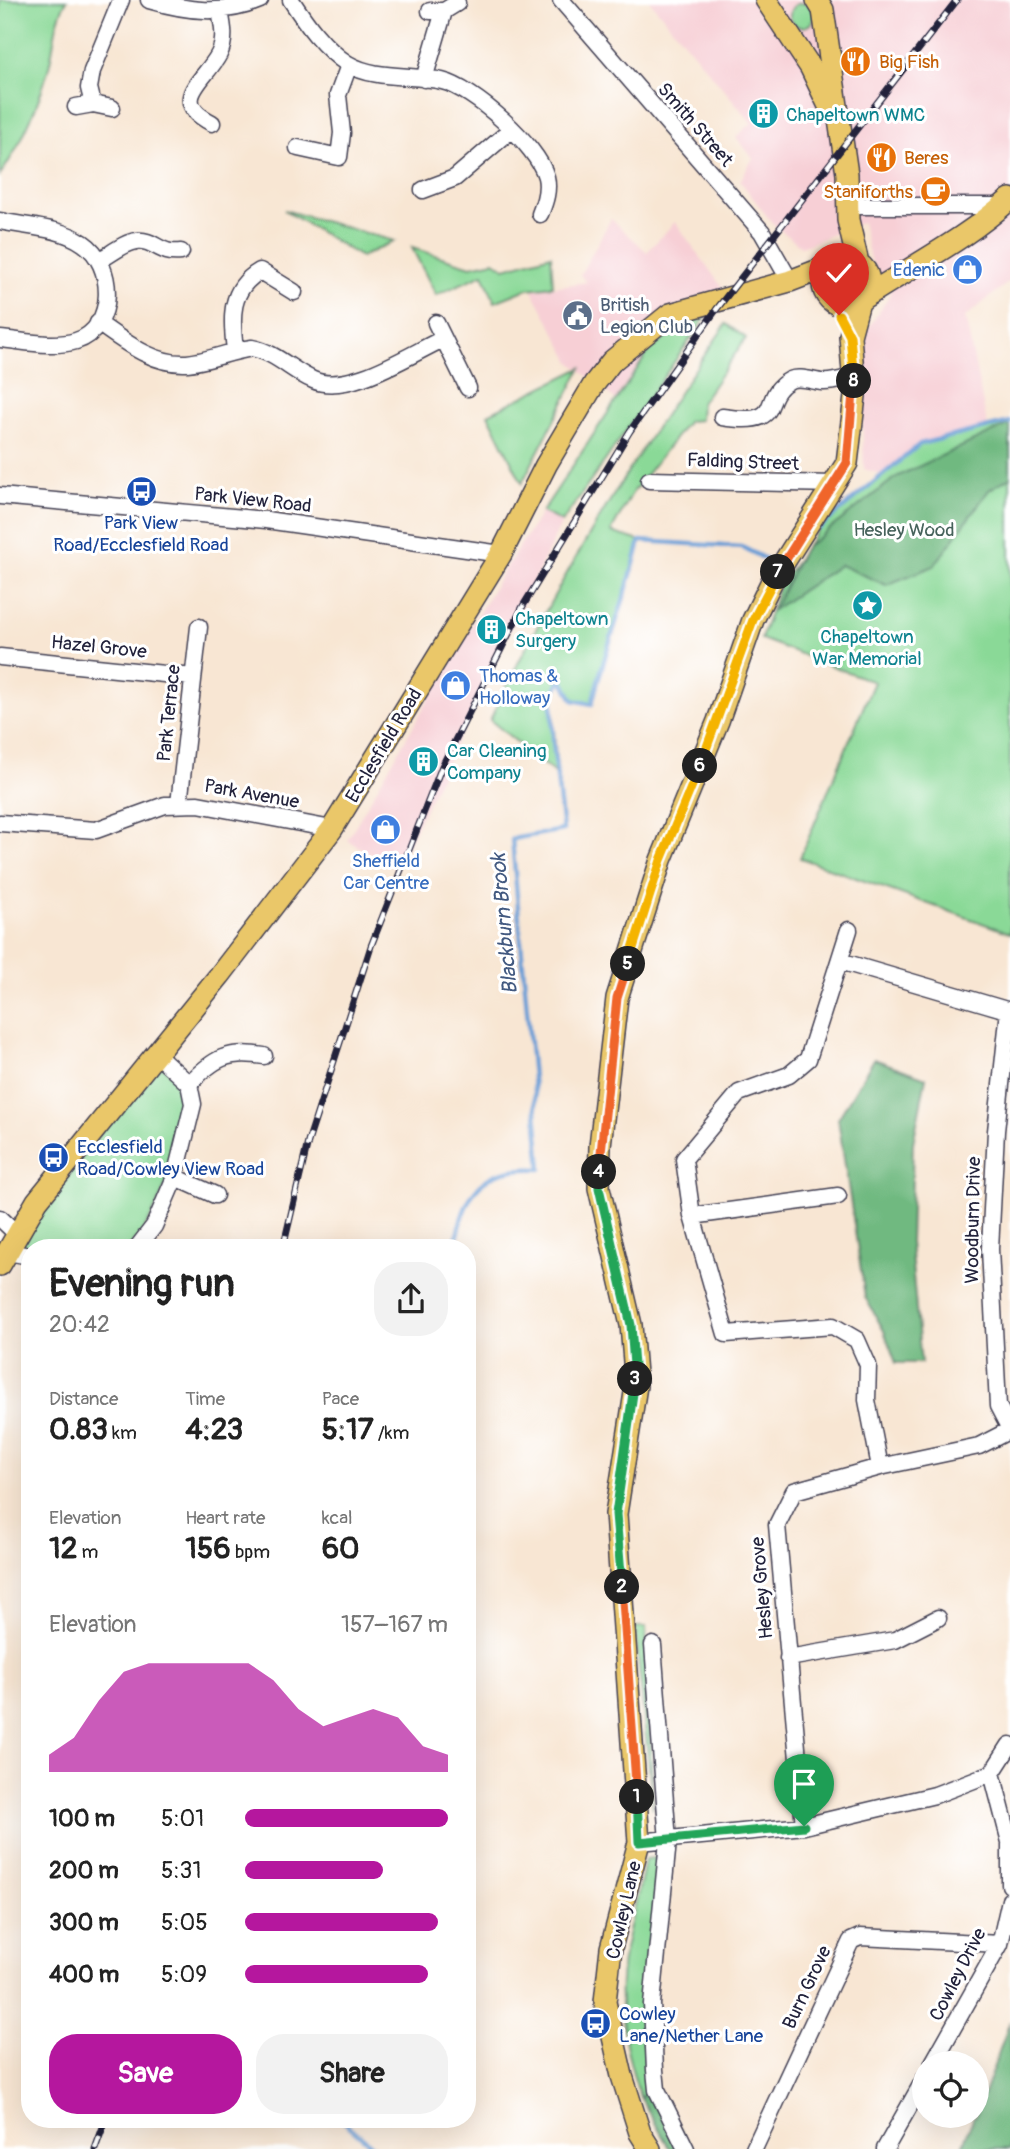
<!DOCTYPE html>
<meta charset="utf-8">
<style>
:root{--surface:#fff;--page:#f2f2f2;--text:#222;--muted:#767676;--accent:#b5179e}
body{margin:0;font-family:Pangolin,sans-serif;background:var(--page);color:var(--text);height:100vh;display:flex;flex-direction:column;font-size:26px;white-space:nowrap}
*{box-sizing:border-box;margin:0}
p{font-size:23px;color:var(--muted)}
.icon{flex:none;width:38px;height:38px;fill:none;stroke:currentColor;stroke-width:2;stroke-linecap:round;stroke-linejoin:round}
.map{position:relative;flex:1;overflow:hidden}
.drawer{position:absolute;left:21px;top:1239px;width:455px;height:889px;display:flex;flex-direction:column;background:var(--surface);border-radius:28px;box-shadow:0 7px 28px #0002}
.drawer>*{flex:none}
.buttons{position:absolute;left:912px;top:2051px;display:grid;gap:14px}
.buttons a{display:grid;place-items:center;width:77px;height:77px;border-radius:50%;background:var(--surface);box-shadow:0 7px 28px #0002;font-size:35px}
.pin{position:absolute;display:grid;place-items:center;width:60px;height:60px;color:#fff;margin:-72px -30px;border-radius:50% 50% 50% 0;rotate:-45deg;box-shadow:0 0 7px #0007}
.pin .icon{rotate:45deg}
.km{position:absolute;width:35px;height:35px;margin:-18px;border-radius:50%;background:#222;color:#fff;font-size:19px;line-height:35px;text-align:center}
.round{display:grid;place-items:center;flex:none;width:74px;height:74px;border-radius:28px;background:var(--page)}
.summary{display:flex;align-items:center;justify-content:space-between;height:119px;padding:0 28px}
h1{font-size:38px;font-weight:700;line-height:52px}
.stats{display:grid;grid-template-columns:repeat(3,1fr);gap:10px;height:119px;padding:7px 28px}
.stats div{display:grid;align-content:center}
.stats b{font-size:30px;font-weight:700}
.stats small{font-size:19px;font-weight:400}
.stats p{font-size:19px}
.chart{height:196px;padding:14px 28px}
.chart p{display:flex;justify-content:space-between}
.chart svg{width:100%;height:126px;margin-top:7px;fill:var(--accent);opacity:.7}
.primary-button{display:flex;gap:14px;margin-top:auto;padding:14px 28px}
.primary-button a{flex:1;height:80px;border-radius:28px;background:var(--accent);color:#fff;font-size:28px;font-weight:700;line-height:80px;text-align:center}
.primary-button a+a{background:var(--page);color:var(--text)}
ul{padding:0 28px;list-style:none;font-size:23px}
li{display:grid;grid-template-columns:112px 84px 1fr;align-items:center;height:52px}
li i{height:18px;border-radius:9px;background:var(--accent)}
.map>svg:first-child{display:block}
.built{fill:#f7cfd5}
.green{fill:#8ad997;stroke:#567e69;stroke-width:2}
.forest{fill:#6fb980;stroke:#486e5e;stroke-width:2}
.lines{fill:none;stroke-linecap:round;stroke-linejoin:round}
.stream{stroke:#699dd5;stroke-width:4.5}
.minor-casing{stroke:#423f52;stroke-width:19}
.major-casing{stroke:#423f52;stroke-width:24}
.minor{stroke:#fff;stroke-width:16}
.major{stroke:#eac769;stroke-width:21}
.rail-casing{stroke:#22223b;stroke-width:7}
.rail{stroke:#fff;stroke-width:4.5;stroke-dasharray:13;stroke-linecap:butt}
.split-1-casing{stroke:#fff;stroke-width:14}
.split-2-casing{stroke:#fff;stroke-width:14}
.split-3-casing{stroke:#fff;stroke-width:14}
.split-4-casing{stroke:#fff;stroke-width:14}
.split-5-casing{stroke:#fff;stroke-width:14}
.split-6-casing{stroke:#fff;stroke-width:14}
.split-7-casing{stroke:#fff;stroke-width:14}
.split-8-casing{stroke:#fff;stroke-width:14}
.split-9-casing{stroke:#fff;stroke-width:14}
.split-1{stroke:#22a559;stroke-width:9}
.split-2{stroke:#f0652b;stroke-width:9}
.split-3{stroke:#22a559;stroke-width:9}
.split-4{stroke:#22a559;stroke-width:9}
.split-5{stroke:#f0652b;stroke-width:9}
.split-6{stroke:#f5b400;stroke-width:9}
.split-7{stroke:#f5b400;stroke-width:9}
.split-8{stroke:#f0652b;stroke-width:9}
.split-9{stroke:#f5b400;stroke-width:9}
.labels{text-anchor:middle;stroke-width:6;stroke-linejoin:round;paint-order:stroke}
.food-label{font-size:19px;fill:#c56008;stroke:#fff;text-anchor:start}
.culture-label{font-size:19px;fill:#0d838f;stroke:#fff;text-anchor:start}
.street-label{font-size:19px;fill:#22223b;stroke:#fff}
.shop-label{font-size:19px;fill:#366cbe;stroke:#fff;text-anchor:end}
.service-label{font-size:19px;fill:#4e5e75;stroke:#fff;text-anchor:start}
.transit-label{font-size:19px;fill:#164399;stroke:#fff;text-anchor:start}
.park-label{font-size:19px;fill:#46625b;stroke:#fff}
.water-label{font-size:21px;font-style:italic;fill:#425980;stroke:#fff}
</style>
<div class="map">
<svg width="1010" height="2149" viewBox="0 0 1010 2149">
<rect width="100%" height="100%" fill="#fff"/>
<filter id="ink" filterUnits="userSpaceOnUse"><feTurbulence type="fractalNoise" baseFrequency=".0143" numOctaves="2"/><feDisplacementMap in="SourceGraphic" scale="14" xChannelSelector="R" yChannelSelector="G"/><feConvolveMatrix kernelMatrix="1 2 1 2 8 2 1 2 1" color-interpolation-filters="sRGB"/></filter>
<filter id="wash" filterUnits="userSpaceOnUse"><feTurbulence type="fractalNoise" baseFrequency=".00686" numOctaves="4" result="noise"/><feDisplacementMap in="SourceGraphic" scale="28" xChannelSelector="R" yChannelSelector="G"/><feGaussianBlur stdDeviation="1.57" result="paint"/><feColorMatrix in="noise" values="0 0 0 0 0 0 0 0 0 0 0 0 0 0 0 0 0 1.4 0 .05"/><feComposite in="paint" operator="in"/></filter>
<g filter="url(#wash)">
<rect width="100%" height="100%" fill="#f8e6d3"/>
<!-- built -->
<path class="built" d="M649 0H1010V281L965 317 988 428 921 445 883 475 864 469 861 376 868 329 891 293 870 259 862 222 802 247 773 224 740 181 753 158 736 137 752 123Z
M611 219 647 252 675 222 722 287 708 314 686 322 649 351 616 400 571 362 532 290 587 282 580 275Z
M542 512 562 522 396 869 347 840 501 575Z"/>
<!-- green -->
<path class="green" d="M0 0H67C54 22 55 43 49 67 38 106 23 142 0 175Z
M790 15a12 12 0 1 1 24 0a12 12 0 1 1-24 0Z
M284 210 394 241 361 257Z
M412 248 471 266 494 261 505 268 551 255 553 286 527 289 495 302 483 274 436 295Z
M832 282a14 14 0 1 1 28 0a14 14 0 1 1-28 0Z
M708 314 562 522 542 512 649 351 686 322Z
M726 324 746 338 701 403 700 420 688 421 631 495 611 532 640 541C627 596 605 649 592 704L573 700 562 680 552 696 557 775 490 720C556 581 638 451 726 324Z
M581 368 522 483 488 414Z
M1010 422V933L800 858 874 682 761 639 779 587 819 528 920 444Z
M154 1060C163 1067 182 1079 185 1089 194 1121 155 1229 128 1248L30 1250 16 1247Z
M635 1627H646L653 1809Z
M666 1857 650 1953 644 2025 657 2090 640 2097C625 2050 615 2004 624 1954 630 1922 640 1891 645 1859Z"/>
<!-- forest -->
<path class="forest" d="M1010 424V477L989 490 934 566 886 585 840 565 773 610 804 549 896 477Z
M874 1059 926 1078 913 1143 910 1242 921 1363H896L884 1331 865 1297 838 1119Z
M1010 2021V2149H961L974 2116H976Z
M657 2090 691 2149H670L640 2097Z"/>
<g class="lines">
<!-- stream -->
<path class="stream" d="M819 528 920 444 1010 422
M454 1248C466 1192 479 1166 541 1169L512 839 563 830 553 742 552 696 562 679 573 700 592 704C605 649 627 596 640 541L742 547 767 560
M341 2119 376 2149"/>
</g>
</g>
<g filter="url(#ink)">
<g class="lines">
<defs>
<path id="minor" d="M149 0C187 11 222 16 260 0
M291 0C306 23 323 48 348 64 375 80 412 74 442 81 473 88 538 146 546 177 549 190 545 202 540 214
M561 0 762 232 790 281
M430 11H444L457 3
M424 79 444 11
M93 104 89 88 92 71 121 0
M76 107 93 104 112 108
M212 123C167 100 205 81 219 54 226 40 223 26 220 11
M298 148 339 157 342 133 338 95 349 65
M423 190 455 178 511 130
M849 206H1003
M0 221C28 227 59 227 83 243 115 264 117 328 76 341 53 348 23 341 0 339
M100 260C111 254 125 242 137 241 154 239 160 255 181 252
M98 323C124 341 153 365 187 363 209 361 230 351 252 348 275 352 292 371 313 380 348 396 410 354 443 339
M436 323 468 388
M235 350C231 318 229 289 260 271L294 292
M722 417C789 427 757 398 790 380 798 376 813 381 822 382 832 383 844 379 854 377
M649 480 835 484
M0 496 266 520 501 554
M0 657 193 677
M179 804 199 627
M0 823 96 830 165 805 198 804 332 829
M849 930 808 1059 789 1075 739 1093 684 1159 692 1216 726 1334 833 1326 857 1340 868 1365 867 1400 880 1467
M840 961 1010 1011
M1009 1010 996 1131 990 1249 998 1406 1010 1429
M189 1084C214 1058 228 1050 264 1056
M175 1177 215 1195
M692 1216 838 1196
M0 1218 17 1234
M137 1248 154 1226 175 1177 193 1104 189 1084 156 1054
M7 1252 30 1256
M653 1645 668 1841 652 2004 655 2070 657 2090 686 2149
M788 1658 895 1640 938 1618
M992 1773 1010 1842V1885
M804 1826 777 1525 794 1491 880 1467 979 1446 1010 1430
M639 1842 804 1826 935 1795 992 1773 1010 1745
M933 2063 1000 1944 1010 1900
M754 2149 851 1941 860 1937 1000 1944
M885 2149 924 2080"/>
<path id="major" d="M766 0 811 68 830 108
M817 0 823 10 847 174 848 220 858 263
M823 283a23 23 0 1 1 46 0a23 23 0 1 1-46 0Z
M865 297C914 265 966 239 1010 199
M0 1265 37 1201 220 975 332 829 501 554 546 465 594 384 612 361 670 314 790 281 829 266
M650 2149 640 2133 622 2076 605 2002 611 1948 639 1842 616 1514 636 1386 631 1325 599 1188 600 1146 617 998 661 860 718 721 753 620 772 581 847 463 855 396 850 336 859 302"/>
</defs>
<!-- minor casing -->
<use href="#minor" class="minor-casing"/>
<!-- major casing -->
<use href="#major" class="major-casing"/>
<!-- minor -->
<use href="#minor" class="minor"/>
<!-- major -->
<use href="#major" class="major"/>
<defs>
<path id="rail" d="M283 1248 308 1142 371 946 442 766 523 606 630 431 716 310 957 0
M95 2149 106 2119"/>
</defs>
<!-- rail casing -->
<use href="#rail" class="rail-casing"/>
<!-- rail -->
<use href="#rail" class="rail"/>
</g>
</g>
<g class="lines" filter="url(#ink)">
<defs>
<path id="split-1" d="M637 1797 639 1842 804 1826"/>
<path id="split-2" d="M622 1587 637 1797"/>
<path id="split-3" d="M622 1587 616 1514 635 1379"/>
<path id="split-4" d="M599 1172V1188L631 1325 635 1379"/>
<path id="split-5" d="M599 1172 617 998 628 964"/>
<path id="split-6" d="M628 964 661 860 700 766"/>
<path id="split-7" d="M700 766 753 620 778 572"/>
<path id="split-8" d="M778 572 847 463 854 381"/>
<path id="split-9" d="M839 315 850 336 854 381"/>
</defs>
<!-- split-1 casing -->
<use href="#split-1" class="split-1-casing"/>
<!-- split-2 casing -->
<use href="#split-2" class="split-2-casing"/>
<!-- split-3 casing -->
<use href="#split-3" class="split-3-casing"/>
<!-- split-4 casing -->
<use href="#split-4" class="split-4-casing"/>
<!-- split-5 casing -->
<use href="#split-5" class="split-5-casing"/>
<!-- split-6 casing -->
<use href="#split-6" class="split-6-casing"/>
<!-- split-7 casing -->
<use href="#split-7" class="split-7-casing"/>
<!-- split-8 casing -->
<use href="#split-8" class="split-8-casing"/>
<!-- split-9 casing -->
<use href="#split-9" class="split-9-casing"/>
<!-- split-1 -->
<use href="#split-1" class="split-1"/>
<!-- split-2 -->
<use href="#split-2" class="split-2"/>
<!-- split-3 -->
<use href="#split-3" class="split-3"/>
<!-- split-4 -->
<use href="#split-4" class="split-4"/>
<!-- split-5 -->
<use href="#split-5" class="split-5"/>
<!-- split-6 -->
<use href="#split-6" class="split-6"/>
<!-- split-7 -->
<use href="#split-7" class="split-7"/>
<!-- split-8 -->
<use href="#split-8" class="split-8"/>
<!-- split-9 -->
<use href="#split-9" class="split-9"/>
</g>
<!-- icons -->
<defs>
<symbol id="restaurant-disc" viewBox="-11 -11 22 22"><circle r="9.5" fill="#e8710a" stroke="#fff"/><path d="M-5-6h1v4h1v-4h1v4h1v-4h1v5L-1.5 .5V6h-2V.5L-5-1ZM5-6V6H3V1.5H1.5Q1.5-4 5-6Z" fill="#fff"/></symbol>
<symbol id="building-disc" viewBox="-11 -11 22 22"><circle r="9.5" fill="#0f9aa8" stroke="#fff"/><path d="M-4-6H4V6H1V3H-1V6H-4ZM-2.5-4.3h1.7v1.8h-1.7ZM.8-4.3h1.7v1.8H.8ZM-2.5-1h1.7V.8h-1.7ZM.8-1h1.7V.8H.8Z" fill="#fff"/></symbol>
<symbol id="cafe-disc" viewBox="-11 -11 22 22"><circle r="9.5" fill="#e8710a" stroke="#fff"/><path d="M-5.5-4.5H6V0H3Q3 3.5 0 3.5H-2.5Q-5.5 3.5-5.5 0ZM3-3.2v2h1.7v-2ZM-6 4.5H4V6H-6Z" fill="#fff"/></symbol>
<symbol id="shop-disc" viewBox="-11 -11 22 22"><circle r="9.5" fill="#3f7fe0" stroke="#fff"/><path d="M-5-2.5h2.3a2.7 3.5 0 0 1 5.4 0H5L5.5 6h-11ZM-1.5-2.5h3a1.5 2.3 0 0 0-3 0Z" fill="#fff"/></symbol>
<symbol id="civic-disc" viewBox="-11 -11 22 22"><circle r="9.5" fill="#5c6f8a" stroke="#fff"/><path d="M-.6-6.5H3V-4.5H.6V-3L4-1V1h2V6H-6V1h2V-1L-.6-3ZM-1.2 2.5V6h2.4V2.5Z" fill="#fff"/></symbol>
<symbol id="bus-disc" viewBox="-11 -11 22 22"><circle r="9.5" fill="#1a4fb4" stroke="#fff"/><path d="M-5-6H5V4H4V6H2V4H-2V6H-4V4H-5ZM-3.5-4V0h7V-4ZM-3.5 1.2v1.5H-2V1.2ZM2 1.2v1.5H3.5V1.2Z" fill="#fff"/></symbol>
<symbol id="sight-disc" viewBox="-11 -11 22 22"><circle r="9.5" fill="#0f9aa8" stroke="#fff"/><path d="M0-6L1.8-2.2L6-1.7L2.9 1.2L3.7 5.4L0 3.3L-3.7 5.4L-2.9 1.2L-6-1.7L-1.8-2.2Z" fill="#fff"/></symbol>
</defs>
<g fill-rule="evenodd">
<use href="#restaurant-disc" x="838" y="44" width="35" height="35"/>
<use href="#building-disc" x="746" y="96" width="35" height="35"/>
<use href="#restaurant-disc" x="864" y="140" width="35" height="35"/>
<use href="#cafe-disc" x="918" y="174" width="35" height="35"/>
<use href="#shop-disc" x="950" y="252" width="35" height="35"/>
<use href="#civic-disc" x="560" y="298" width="35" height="35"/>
<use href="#bus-disc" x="124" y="474" width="35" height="35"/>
<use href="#sight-disc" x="850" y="588" width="35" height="35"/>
<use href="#building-disc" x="474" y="612" width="35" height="35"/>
<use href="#shop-disc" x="438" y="668" width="35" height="35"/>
<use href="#building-disc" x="406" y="744" width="35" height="35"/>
<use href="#shop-disc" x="368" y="812" width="35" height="35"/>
<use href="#bus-disc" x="36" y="1140" width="35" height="35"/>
<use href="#bus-disc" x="578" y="2006" width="35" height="35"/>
</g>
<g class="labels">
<!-- food labels -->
<g class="food-label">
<text x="879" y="68">Big Fish</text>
<text x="904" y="164">Beres</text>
<text x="913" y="198" text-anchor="end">Staniforths</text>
</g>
<!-- culture labels -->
<g class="culture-label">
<text x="786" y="121">Chapeltown WMC</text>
<text x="515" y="625">Chapeltown<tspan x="515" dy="22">Surgery</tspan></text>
<text x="867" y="643" text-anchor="middle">Chapeltown<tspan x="867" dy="22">War Memorial</tspan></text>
<text x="447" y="757">Car Cleaning<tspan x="447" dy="22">Company</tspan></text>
</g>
<!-- street labels -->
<g class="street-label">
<text transform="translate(696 124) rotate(49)" y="7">Smith Street</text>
<text transform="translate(743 461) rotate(2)" y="7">Falding Street</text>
<text transform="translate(253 499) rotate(6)" y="7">Park View Road</text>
<text transform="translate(99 646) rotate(6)" y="7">Hazel Grove</text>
<text transform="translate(168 713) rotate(-84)" y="7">Park Terrace</text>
<text transform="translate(383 745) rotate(-59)" y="7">Ecclesfield Road</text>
<text transform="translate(252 793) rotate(10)" y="7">Park Avenue</text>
<text transform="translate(972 1220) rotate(-89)" y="7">Woodburn Drive</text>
<text transform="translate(761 1588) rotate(-95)" y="7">Hesley Grove</text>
<text transform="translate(623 1910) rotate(-77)" y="7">Cowley Lane</text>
<text transform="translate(957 1974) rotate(-63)" y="7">Cowley Drive</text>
<text transform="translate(806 1987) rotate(-65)" y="7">Burn Grove</text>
</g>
<!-- shop labels -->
<g class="shop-label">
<text x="945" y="276">Edenic</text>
<text x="479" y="682" text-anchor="start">Thomas &amp;<tspan x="479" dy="22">Holloway</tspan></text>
<text x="386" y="867" text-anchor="middle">Sheffield<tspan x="386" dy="22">Car Centre</tspan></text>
</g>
<!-- service labels -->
<g class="service-label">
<text x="600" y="311">British<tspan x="600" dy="22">Legion Club</tspan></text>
</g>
<!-- transit labels -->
<g class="transit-label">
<text x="141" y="529" text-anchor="middle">Park View<tspan x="141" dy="22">Road/Ecclesfield Road</tspan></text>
<text x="77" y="1153">Ecclesfield<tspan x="77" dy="22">Road/Cowley View Road</tspan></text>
<text x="619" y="2020">Cowley<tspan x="619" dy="22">Lane/Nether Lane</tspan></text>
</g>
<!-- park labels -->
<g class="park-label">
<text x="904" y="536">Hesley Wood</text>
</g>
<!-- water labels -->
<g class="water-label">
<text transform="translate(504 924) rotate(-95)" y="7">Blackburn Brook</text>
</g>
</g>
</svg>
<div class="buttons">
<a><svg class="icon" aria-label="locate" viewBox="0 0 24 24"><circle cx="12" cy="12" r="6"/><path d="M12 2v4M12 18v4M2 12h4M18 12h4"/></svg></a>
</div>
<div class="pin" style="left:804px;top:1826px;background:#1e9e55"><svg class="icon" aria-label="arrive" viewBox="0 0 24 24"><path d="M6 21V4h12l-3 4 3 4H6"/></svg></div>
<div class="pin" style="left:839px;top:315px;background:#d93025"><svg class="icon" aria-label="check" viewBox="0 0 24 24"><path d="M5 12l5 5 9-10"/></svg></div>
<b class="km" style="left:637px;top:1797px">1</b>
<b class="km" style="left:622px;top:1587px">2</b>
<b class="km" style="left:635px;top:1379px">3</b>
<b class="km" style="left:599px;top:1172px">4</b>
<b class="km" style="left:628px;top:964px">5</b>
<b class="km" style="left:700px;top:766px">6</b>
<b class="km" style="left:778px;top:572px">7</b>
<b class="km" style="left:854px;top:381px">8</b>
<section class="drawer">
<div class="summary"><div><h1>Evening run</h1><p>20:42</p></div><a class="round"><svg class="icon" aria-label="share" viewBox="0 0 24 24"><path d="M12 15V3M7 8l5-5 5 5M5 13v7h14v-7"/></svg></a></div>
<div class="stats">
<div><p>Distance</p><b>0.83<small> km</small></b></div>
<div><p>Time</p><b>4:23</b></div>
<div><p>Pace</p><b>5:17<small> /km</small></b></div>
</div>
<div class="stats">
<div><p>Elevation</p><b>12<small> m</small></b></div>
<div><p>Heart rate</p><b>156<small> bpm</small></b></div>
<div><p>kcal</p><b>60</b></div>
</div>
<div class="chart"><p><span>Elevation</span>157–167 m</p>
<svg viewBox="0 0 160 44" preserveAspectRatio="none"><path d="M0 44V38L10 32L20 19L30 9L40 6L50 6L60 6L70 6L80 6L90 12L100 22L110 28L120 25L130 22L140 25L150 35L160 38V44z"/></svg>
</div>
<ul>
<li><b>100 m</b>5:01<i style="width:100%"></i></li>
<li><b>200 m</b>5:31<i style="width:68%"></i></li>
<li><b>300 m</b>5:05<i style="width:95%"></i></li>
<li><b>400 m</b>5:09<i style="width:90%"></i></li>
</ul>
<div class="primary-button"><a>Save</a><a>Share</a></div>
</section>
</div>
